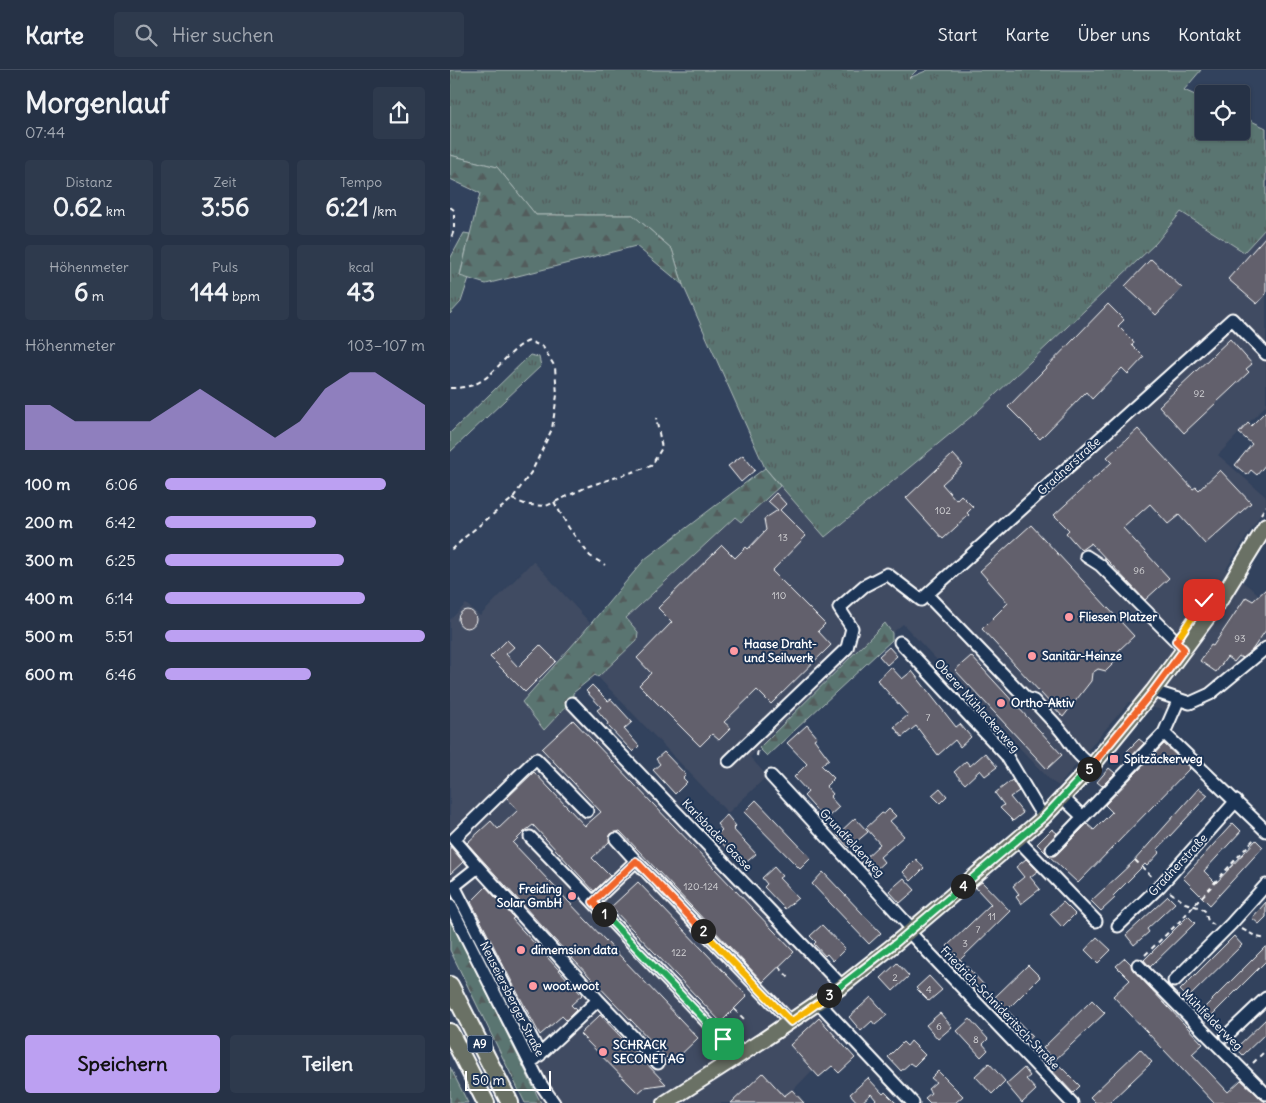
<!DOCTYPE html>
<html lang="de">
<meta charset="utf-8">
<style>
:root{--surface:#263246;--page:#2e3a4d;--text:#f1f3f6;--muted:#a4aab3;--line:#424d5f;--accent:#bca0f2}
body{margin:0;font-family:Delius,sans-serif;background:var(--page);color:var(--text);height:100vh;display:flex;flex-direction:column;font-size:19px;white-space:nowrap}
*{box-sizing:border-box;margin:0}
p{font-size:16px;color:var(--muted)}
.icon{flex:none;width:28px;height:28px;fill:none;stroke:currentColor;stroke-width:2;stroke-linecap:round;stroke-linejoin:round}
.map{position:relative;flex:1;overflow:hidden}
.side{display:flex;flex-direction:column;background:var(--surface);width:450px}
.side>*{flex:none}
.buttons{position:absolute;left:745px;top:15px;display:grid;gap:10px}
.buttons a{display:grid;place-items:center;width:55px;height:55px;border-radius:5px;background:var(--surface);box-shadow:0 1px 4px #0004,0 0 0 1px var(--line);font-size:25px}
.scale{position:absolute;left:15px;bottom:12px;width:86px;box-sizing:border-box;padding-left:5px;border:2px solid #fff;border-top:0;font-size:14px;line-height:18px;white-space:nowrap;color:#fff;-webkit-text-stroke:4px #1d3557;paint-order:stroke}
.pin{position:absolute;display:grid;place-items:center;width:42px;height:42px;color:#fff;margin:-21px;border-radius:10px;box-shadow:0 2px 8px #0006}
.km{position:absolute;width:25px;height:25px;margin:-12px;border-radius:50%;background:#222;color:#fff;font-size:14px;line-height:25px;text-align:center}
.round{display:grid;place-items:center;flex:none;width:52px;height:52px;border-radius:5px;background:var(--page)}
.head{display:flex;align-items:center;justify-content:space-between;height:85px;padding:0 25px}
h1{font-size:28px;font-weight:700;line-height:38px}
.figures{display:grid;grid-template-columns:repeat(3,1fr);gap:8px;height:85px;padding:5px 25px}
.figures div{display:grid;align-content:center;border-radius:5px;background:var(--page);text-align:center}
.figures b{font-size:25px;font-weight:700}
.figures small{font-size:14px;font-weight:400}
.figures p{font-size:14px}
.chart{height:140px;padding:10px 25px}
.chart p{display:flex;justify-content:space-between}
.chart svg{width:100%;height:90px;margin-top:5px;fill:var(--accent);opacity:.7}
.button{display:flex;gap:10px;margin-top:auto;padding:10px 25px}
.button a{flex:1;height:58px;border-radius:5px;background:var(--accent);color:#111;font-size:20px;font-weight:700;line-height:58px;text-align:center}
.button a+a{background:var(--page);color:var(--text)}
ul{padding:0 25px;list-style:none;font-size:16px}
li{display:grid;grid-template-columns:80px 60px 1fr;align-items:center;height:38px}
li i{height:12px;border-radius:6px;background:var(--accent)}
header{display:flex;align-items:center;gap:30px;box-sizing:border-box;height:70px;padding:0 25px;background:var(--surface);border-bottom:1px solid var(--line)}
header strong{font-size:24px}
nav{display:flex;gap:28px;margin-inline-start:auto;font-size:18px}
.search{width:350px;height:45px;background:var(--page);display:flex;align-items:center;gap:12px;box-sizing:border-box;padding:0 18px;border-radius:5px;color:var(--muted);font-size:19px}
main{display:flex;flex:1;min-height:0}
.map>svg:first-child{display:block}
.built{fill:#404b62}
.grass{fill:url(#grass-tufts);stroke:#acbab8}
.forest{fill:url(#forest-firs);stroke:#acbab8}
.building{fill:#62616c;stroke:#fff}
.lines{fill:none;stroke-linecap:round;stroke-linejoin:round}
.minor-casing{stroke:#fff;stroke-width:15}
.major-casing{stroke:#fff;stroke-width:18}
.highway-casing{stroke:#fff;stroke-width:20}
.path{stroke:#fff;stroke-width:2;stroke-dasharray:5 4;stroke-linecap:butt}
.minor{stroke:#1d3557;stroke-width:11}
.major{stroke:#6b7165;stroke-width:14}
.highway{stroke:#6b7165;stroke-width:16}
.split-1-casing{stroke:#fff;stroke-width:10}
.split-2-casing{stroke:#fff;stroke-width:10}
.split-3-casing{stroke:#fff;stroke-width:10}
.split-4-casing{stroke:#fff;stroke-width:10}
.split-5-casing{stroke:#fff;stroke-width:10}
.split-6-casing{stroke:#fff;stroke-width:10}
.split-7-casing{stroke:#fff;stroke-width:10}
.split-1{stroke:#22a559;stroke-width:6}
.split-2{stroke:#f0652b;stroke-width:6}
.split-3{stroke:#f5b400;stroke-width:6}
.split-4{stroke:#22a559;stroke-width:6}
.split-5{stroke:#22a559;stroke-width:6}
.split-6{stroke:#f0652b;stroke-width:6}
.split-7{stroke:#f5b400;stroke-width:6}
.poi-dot{fill:#ff9aa2;stroke:#1d3557;stroke-width:2}
.labels{text-anchor:middle;stroke-width:4;stroke-linejoin:round;paint-order:stroke}
.number-label{font-size:10px;fill:#d8d8da}
.shield{fill:#1d3557;stroke:#bbc2cd;stroke-width:1}
.shield-label{font-size:11px;font-weight:bold;fill:#fff}
.street-label{font-size:12px;fill:#fff;stroke:#1d3557}
.poi-label{font-size:12px;font-weight:bold;fill:#fff;stroke:#1d3557;text-anchor:start}
</style>
<header>
<strong>Karte</strong>
<div class="search"><svg class="icon" aria-label="search" viewBox="0 0 24 24"><circle cx="10" cy="10" r="6"/><path d="M15 15l6 6"/></svg>Hier suchen</div>
<nav><a>Start</a><a>Karte</a><a>Über uns</a><a>Kontakt</a></nav>
</header>
<main>
<section class="side">
<div class="head"><div><h1>Morgenlauf</h1><p>07:44</p></div><a class="round"><svg class="icon" aria-label="share" viewBox="0 0 24 24"><path d="M12 15V3M7 8l5-5 5 5M5 13v7h14v-7"/></svg></a></div>
<div class="figures">
<div><p>Distanz</p><b>0.62<small> km</small></b></div>
<div><p>Zeit</p><b>3:56</b></div>
<div><p>Tempo</p><b>6:21<small> /km</small></b></div>
</div>
<div class="figures">
<div><p>Höhenmeter</p><b>6<small> m</small></b></div>
<div><p>Puls</p><b>144<small> bpm</small></b></div>
<div><p>kcal</p><b>43</b></div>
</div>
<div class="chart"><p><span>Höhenmeter</span>103–107 m</p>
<svg viewBox="0 0 160 44" preserveAspectRatio="none"><path d="M0 44V22L10 22L20 30L30 30L40 30L50 30L60 22L70 14L80 22L90 30L100 38L110 30L120 14L130 6L140 6L150 14L160 22V44z"/></svg>
</div>
<ul>
<li><b>100 m</b>6:06<i style="width:85%"></i></li>
<li><b>200 m</b>6:42<i style="width:58%"></i></li>
<li><b>300 m</b>6:25<i style="width:69%"></i></li>
<li><b>400 m</b>6:14<i style="width:77%"></i></li>
<li><b>500 m</b>5:51<i style="width:100%"></i></li>
<li><b>600 m</b>6:46<i style="width:56%"></i></li>
</ul>
<div class="button"><a>Speichern</a><a>Teilen</a></div>
</section>
<div class="map">
<svg width="816" height="1033" viewBox="0 0 816 1033">
<defs>
<pattern id="grass-tufts" width="24" height="20" patternUnits="userSpaceOnUse" patternTransform="scale(1.25)"><rect width="24" height="20" fill="#5a7471"/><path d="M3 7l-1-3M5 7V3M7 7l1-3M15 17l-1-3M17 17v-4M19 17l1-3" fill="none" stroke="#525c5b"/></pattern>
<pattern id="forest-firs" width="22" height="20" patternUnits="userSpaceOnUse" patternTransform="scale(1.25)"><rect width="22" height="20" fill="#5a7471"/><path d="M5 1l3.5 6h-7zM16 11l3.5 6h-7z" fill="#525c5b"/></pattern>
</defs>
<rect width="100%" height="100%" fill="#32425d"/>
<filter id="ink" filterUnits="userSpaceOnUse"><feTurbulence type="fractalNoise" baseFrequency=".02" numOctaves="2"/><feDisplacementMap in="SourceGraphic" scale="10" xChannelSelector="R" yChannelSelector="G"/><feConvolveMatrix kernelMatrix="1 2 1 2 8 2 1 2 1" color-interpolation-filters="sRGB"/></filter>
<g filter="url(#ink)">
<!-- built -->
<path class="built" d="M731 142 794 182 816 158V335L768 385 816 427V436L776 499 816 530V585L744 640H735L726 646 717 641 679 632 631 688 609 716 601 711 453 554 442 563 435 553 300 687 317 706 278 743 148 607 187 570 188 562 175 549 285 446 292 452 330 416 376 467 528 341 706 173Z
M83 491 140 553 127 570 73 631 123 629V624L396 915 371 933 396 966 344 1019 355 1033H75L0 880V550L16 534 30 546Z"/>
<!-- grass -->
<path class="grass" d="M0 0H467L459 8 478 0H751L734 20 754 29V61H791V46L816 58V158L794 182 731 142 706 173 528 341 375 467 315 398 233 215 222 179 183 145H86L47 97 0 85Z
M14 163 20 164 10 205 19 208 11 232 0 244V189Z
M80 285 89 287 91 296 0 382V363Z"/>
<!-- forest -->
<path class="forest" d="M0 85 47 97 86 145H183L222 179 233 215 186 176 36 214 10 206 30 123 0 109Z
M315 398 330 416 291 452 285 447 176 548 188 562 187 570 148 607 145 605 123 623V629L94 660 72 632 127 570 195 489Z
M435 553 442 563V570L317 686 309 678Z
M0 848 90 1031 91 1033H75L0 880Z
M0 997 18 1033H0Z"/>
<!-- building -->
<path class="building" d="M816 166V224L807 234 778 209Z
M701 189 732 218 706 245 675 216Z
M658 234 674 250 668 256 684 272 682 275 694 287 678 304 672 298 642 329 636 322 590 369 558 337Z
M780 269 802 294 796 299 799 302 734 363 709 336Z
M816 341V394L807 405 801 400 797 405 785 395 802 374 789 363 798 353 801 356Z
M688 359 743 419 746 417 749 420 770 400 801 433 755 474 729 445 718 454 700 434 673 458 719 508 695 530 641 473 631 480 616 463 619 460 604 445 662 392 657 387Z
M503 384 513 395 492 414 506 430 511 425 523 437 517 443 519 445 493 469 456 428Z
M293 385 305 400 291 412 278 396Z
M326 423 336 434 330 440 356 466 322 501 375 554 368 561 381 575 321 634 307 620 274 652 281 658 269 670 262 664 250 676 189 615 201 603 187 588 222 552 208 538 272 475 285 488 296 477 298 479 316 460 314 449 328 440 318 431Z
M581 455 684 566 669 580V588L656 601 648 599 642 603 641 611 613 647 532 559 558 533 530 501Z
M816 519V560L802 580 792 588 789 586 784 592 777 587 766 602 750 591 761 575 763 576 796 527 803 531Z
M8 549a9 9 0 1 1 18 0a9 9 0 1 1-18 0Z
M57 570 64 577 56 584 68 597 90 575 106 591 75 622 40 587Z
M439 577 447 586 437 595 429 586Z
M521 586 612 685 597 699 505 600Z
M441 597 452 609 462 601 506 657 510 654 521 667 510 677 505 670 488 685 466 656 452 667 444 657 458 645 427 610Z
M142 615 158 631 161 629 182 652 174 659 189 676 183 682 157 655 158 653 147 640 151 637 136 621Z
M123 650 344 882 313 912 170 761 161 764 159 772 142 788 160 806 144 821 83 755 75 761 63 773 248 968 222 993 101 866 17 773 41 751 48 759 68 740 57 728 84 702 135 756 151 742 92 679Z
M357 655 367 667 364 669 379 689 371 695 384 708 376 716 383 724 380 727 389 737 378 747 375 745 373 747 354 726 358 722 344 707 357 694 337 673Z
M689 669 694 673 682 686 677 681Z
M714 674 740 698 628 813 598 785 604 786 607 784 637 754 644 760 662 742 655 735Z
M214 682 236 705 233 708 237 712 225 724 203 700 210 694 206 689Z
M535 683 547 697 535 706 530 700 515 714 504 702 516 691 520 696Z
M659 698 665 703 652 716 647 712Z
M562 710 569 721 560 727 573 743 563 751 550 738 554 735 545 723Z
M490 718 497 726 490 733 482 725Z
M749 718 758 725 707 780 710 782 697 796 695 794 663 826 665 828 651 841 641 831 683 792Z
M306 730 361 788 350 799 294 742Z
M439 739 446 746 440 751 454 766 430 787 434 792 422 803 411 792 430 774 416 758 432 743 434 744Z
M277 745 286 756 283 759 306 784 293 795 265 766 272 760 267 754Z
M405 748 418 762 399 778 387 765Z
M783 753 791 761 754 801 766 813 806 770 813 777 760 835 733 808Z
M602 759 607 763 595 777 596 783 587 774Z
M0 776 13 792 0 804Z
M466 789 474 798 461 811 453 802Z
M576 789 588 801 580 807 590 819 571 834 566 827 569 824 563 816 574 807 566 797Z
M324 797 332 806 329 808 348 828 335 839 314 817 317 814 312 808Z
M373 802 431 863 419 874 362 814Z
M454 808 465 820 450 833 439 821Z
M188 812 297 926 271 952 161 837Z
M532 812 560 841 510 890 509 888 534 915 526 922 500 894 507 887 497 876 541 834 525 817Z
M36 817 64 848 62 849 132 925 121 935 126 940 116 950 112 946 90 965 64 916 21 832Z
M718 826 725 833 697 859 699 862 684 875 676 865Z
M613 832 625 844 612 857 600 844Z
M816 832V847L809 854 802 848Z
M738 846 745 853 700 897 694 890Z
M372 855 395 879 383 891 377 884 375 886 364 874 366 872 360 866Z
M784 866 792 875 738 928 730 920Z
M647 867 661 880 648 893 635 880Z
M816 876V891L758 949 751 941Z
M675 888 681 894 683 900 753 974 742 984 778 1022 791 1010 816 1033H764L663 926 680 910 666 896Z
M447 893 459 906 443 921 431 908Z
M578 895 590 907 557 940 545 927Z
M479 906 492 920 479 931 466 918Z
M421 927 437 945 425 955 422 951 411 961 399 947Z
M642 930 655 943 605 990 593 978Z
M554 937 582 966 575 972 547 944Z
M490 943 502 957 488 969 476 955Z
M150 945 216 1014 195 1017 188 1023 130 964Z
M369 948 405 988 389 1003 382 996 369 1007 340 975Z
M520 949 538 969 533 974 538 980 531 987 507 961Z
M816 949V963L793 985 786 978Z
M461 971 475 985 464 996 460 993 451 1001 438 987 453 972 457 976Z
M690 979 702 992 659 1033H646L640 1027Z
M602 988 630 1016 623 1023 596 994Z
M539 993 555 1011 542 1024 525 1006Z
M574 998 580 1006 576 1009 586 1020 572 1033 556 1014Z
M488 1001 513 1026 505 1033H480L475 1028 481 1023 478 1019 486 1012 481 1008Z
M313 1003 334 1026 342 1020 354 1033H281Z
M418 1008 433 1024 435 1022 446 1033H423L426 1030 421 1024 411 1033H408L400 1024Z"/>
<g class="lines">
<defs>
<path id="minor" d="M636 486 650 495 734 579
M477 525 576 628 584 631C595 644 609 656 618 670 627 683 629 686 642 696
M450 572 556 685 587 737 594 747
M703 621 740 633 760 624 816 578
M729 629 714 663 816 761
M122 633 392 916
M279 691 397 578 402 558 389 538 414 516 437 504 471 530 782 249 816 284
M321 706 462 859
M613 728 632 746
M80 767 143 832
M166 769 186 791
M568 770 646 851
M602 779 714 663
M28 797 4 769 86 689 137 741
M0 835 90 1013 104 1033
M668 856 710 816 786 731
M459 862 622 1033
M688 895 816 1024
M724 911 781 854 816 815
M369 933 463 1033
M776 966 816 928
M90 985 4 816 28 797 148 930 208 993
M287 987 273 969 143 832 186 791 341 952
M85 989 148 930"/>
<path id="major" d="M215 1033 313 970 392 916 446 873 594 747 642 696 703 621 769 532 816 456"/>
<path id="highway" d="M0 915 60 1033
M0 962 36 1033"/>
</defs>
<!-- minor casing -->
<use href="#minor" class="minor-casing"/>
<!-- major casing -->
<use href="#major" class="major-casing"/>
<!-- highway casing -->
<use href="#highway" class="highway-casing"/>
<!-- path -->
<path class="path" d="M0 137 4 140V160L0 171
M0 318C30 318 37 308 57 287 65 280 69 275 79 271L93 277 105 297 107 325 102 359 82 401 62 429 15 467 0 482
M62 429 77 435 96 436 139 416 201 396 212 378 206 348
M104 432 119 458 140 486 155 495
M811 444 816 436
M307 686 308 679
M685 790 703 808
M720 822 735 833 751 838 755 841 758 851 764 855
M792 859 807 867 816 869
M695 885 730 851 805 768
M329 897 340 909
M284 939 294 949
M803 993 816 980"/>
<!-- minor -->
<use href="#minor" class="minor"/>
<!-- major -->
<use href="#major" class="major"/>
<!-- highway -->
<use href="#highway" class="highway"/>
</g>
</g>
<g class="lines" filter="url(#ink)">
<defs>
<path id="split-1" d="M154 844 273 969"/>
<path id="split-2" d="M154 844 143 832 186 791 253 861"/>
<path id="split-3" d="M253 861 341 952 379 925"/>
<path id="split-4" d="M379 925 446 873 513 816"/>
<path id="split-5" d="M513 816 594 747 639 699"/>
<path id="split-6" d="M639 699 703 621 734 579 726 571 731 564"/>
<path id="split-7" d="M731 564 754 530"/>
</defs>
<!-- split-1 casing -->
<use href="#split-1" class="split-1-casing"/>
<!-- split-2 casing -->
<use href="#split-2" class="split-2-casing"/>
<!-- split-3 casing -->
<use href="#split-3" class="split-3-casing"/>
<!-- split-4 casing -->
<use href="#split-4" class="split-4-casing"/>
<!-- split-5 casing -->
<use href="#split-5" class="split-5-casing"/>
<!-- split-6 casing -->
<use href="#split-6" class="split-6-casing"/>
<!-- split-7 casing -->
<use href="#split-7" class="split-7-casing"/>
<!-- split-1 -->
<use href="#split-1" class="split-1"/>
<!-- split-2 -->
<use href="#split-2" class="split-2"/>
<!-- split-3 -->
<use href="#split-3" class="split-3"/>
<!-- split-4 -->
<use href="#split-4" class="split-4"/>
<!-- split-5 -->
<use href="#split-5" class="split-5"/>
<!-- split-6 -->
<use href="#split-6" class="split-6"/>
<!-- split-7 -->
<use href="#split-7" class="split-7"/>
</g>
<!-- markers -->
<g class="poi-dot">
<circle cx="619" cy="547" r="5"/>
<circle cx="284" cy="581" r="5"/>
<circle cx="582" cy="586" r="5"/>
<circle cx="551" cy="633" r="5"/>
<rect x="659" y="684" width="10" height="10" rx="2.5"/>
<circle cx="122" cy="826" r="5"/>
<circle cx="71" cy="880" r="5"/>
<circle cx="83" cy="916" r="5"/>
<circle cx="153" cy="982" r="5"/>
</g>
<g class="labels">
<!-- number labels -->
<g class="number-label">
<text x="749" y="327">92</text>
<text x="493" y="444">102</text>
<text x="333" y="471">13</text>
<text x="689" y="504">96</text>
<text x="329" y="529">110</text>
<text x="790" y="572">93</text>
<text x="478" y="651">7</text>
<text x="251" y="820">120-124</text>
<text x="542" y="850">11</text>
<text x="528" y="863">7</text>
<text x="515" y="877">3</text>
<text x="229" y="886">122</text>
<text x="445" y="911">2</text>
<text x="479" y="923">4</text>
<text x="489" y="960">6</text>
<text x="526" y="973">8</text>
</g>
<!-- shield labels -->
<rect class="shield" x="17.5" y="965.5" width="25" height="17" rx="4"/>
<g class="shield-label">
<text x="30" y="978">A9</text>
</g>
<!-- street labels -->
<g class="street-label">
<text transform="translate(619 396) rotate(-42)" y="4">Gradnerstraße</text>
<text transform="translate(527 636) rotate(48)" y="4">Oberer Mühlackerweg</text>
<text transform="translate(267 765) rotate(46)" y="4">Karlsbader Gasse</text>
<text transform="translate(402 773) rotate(47)" y="4">Grundfelderweg</text>
<text transform="translate(728 795) rotate(-47)" y="4">Gradnerstraße</text>
<text transform="translate(62 929) rotate(63)" y="4">Neuseiersberger Straße</text>
<text transform="translate(550 938) rotate(46)" y="4">Friedrich-Schnideritsch-Straße</text>
<text transform="translate(762 950) rotate(45)" y="4">Mühlfelderweg</text>
</g>
<!-- poi labels -->
<g class="poi-label">
<text x="629" y="551">Fliesen Platzer</text>
<text x="294" y="578">Haase Draht-<tspan x="294" dy="14">und Seilwerk</tspan></text>
<text x="592" y="590">Sanitär-Heinze</text>
<text x="561" y="637">Ortho-Aktiv</text>
<text x="674" y="693">Spitzäckerweg</text>
<text x="112" y="823" text-anchor="end">Freiding<tspan x="112" dy="14">Solar GmbH</tspan></text>
<text x="81" y="884">dimemsion data</text>
<text x="93" y="920">woot.woot</text>
<text x="163" y="979">SCHRACK<tspan x="163" dy="14">SECONET AG</tspan></text>
</g>
</g>
</svg>
<div class="buttons">
<a><svg class="icon" aria-label="locate" viewBox="0 0 24 24"><circle cx="12" cy="12" r="6"/><path d="M12 2v4M12 18v4M2 12h4M18 12h4"/></svg></a>
</div>
<div class="scale">50 m</div>
<div class="pin" style="left:273px;top:969px;background:#1e9e55"><svg class="icon" aria-label="arrive" viewBox="0 0 24 24"><path d="M6 21V4h12l-3 4 3 4H6"/></svg></div>
<div class="pin" style="left:754px;top:530px;background:#d93025"><svg class="icon" aria-label="check" viewBox="0 0 24 24"><path d="M5 12l5 5 9-10"/></svg></div>
<b class="km" style="left:154px;top:844px">1</b>
<b class="km" style="left:253px;top:861px">2</b>
<b class="km" style="left:379px;top:925px">3</b>
<b class="km" style="left:513px;top:816px">4</b>
<b class="km" style="left:639px;top:699px">5</b>
</div>
</main>
